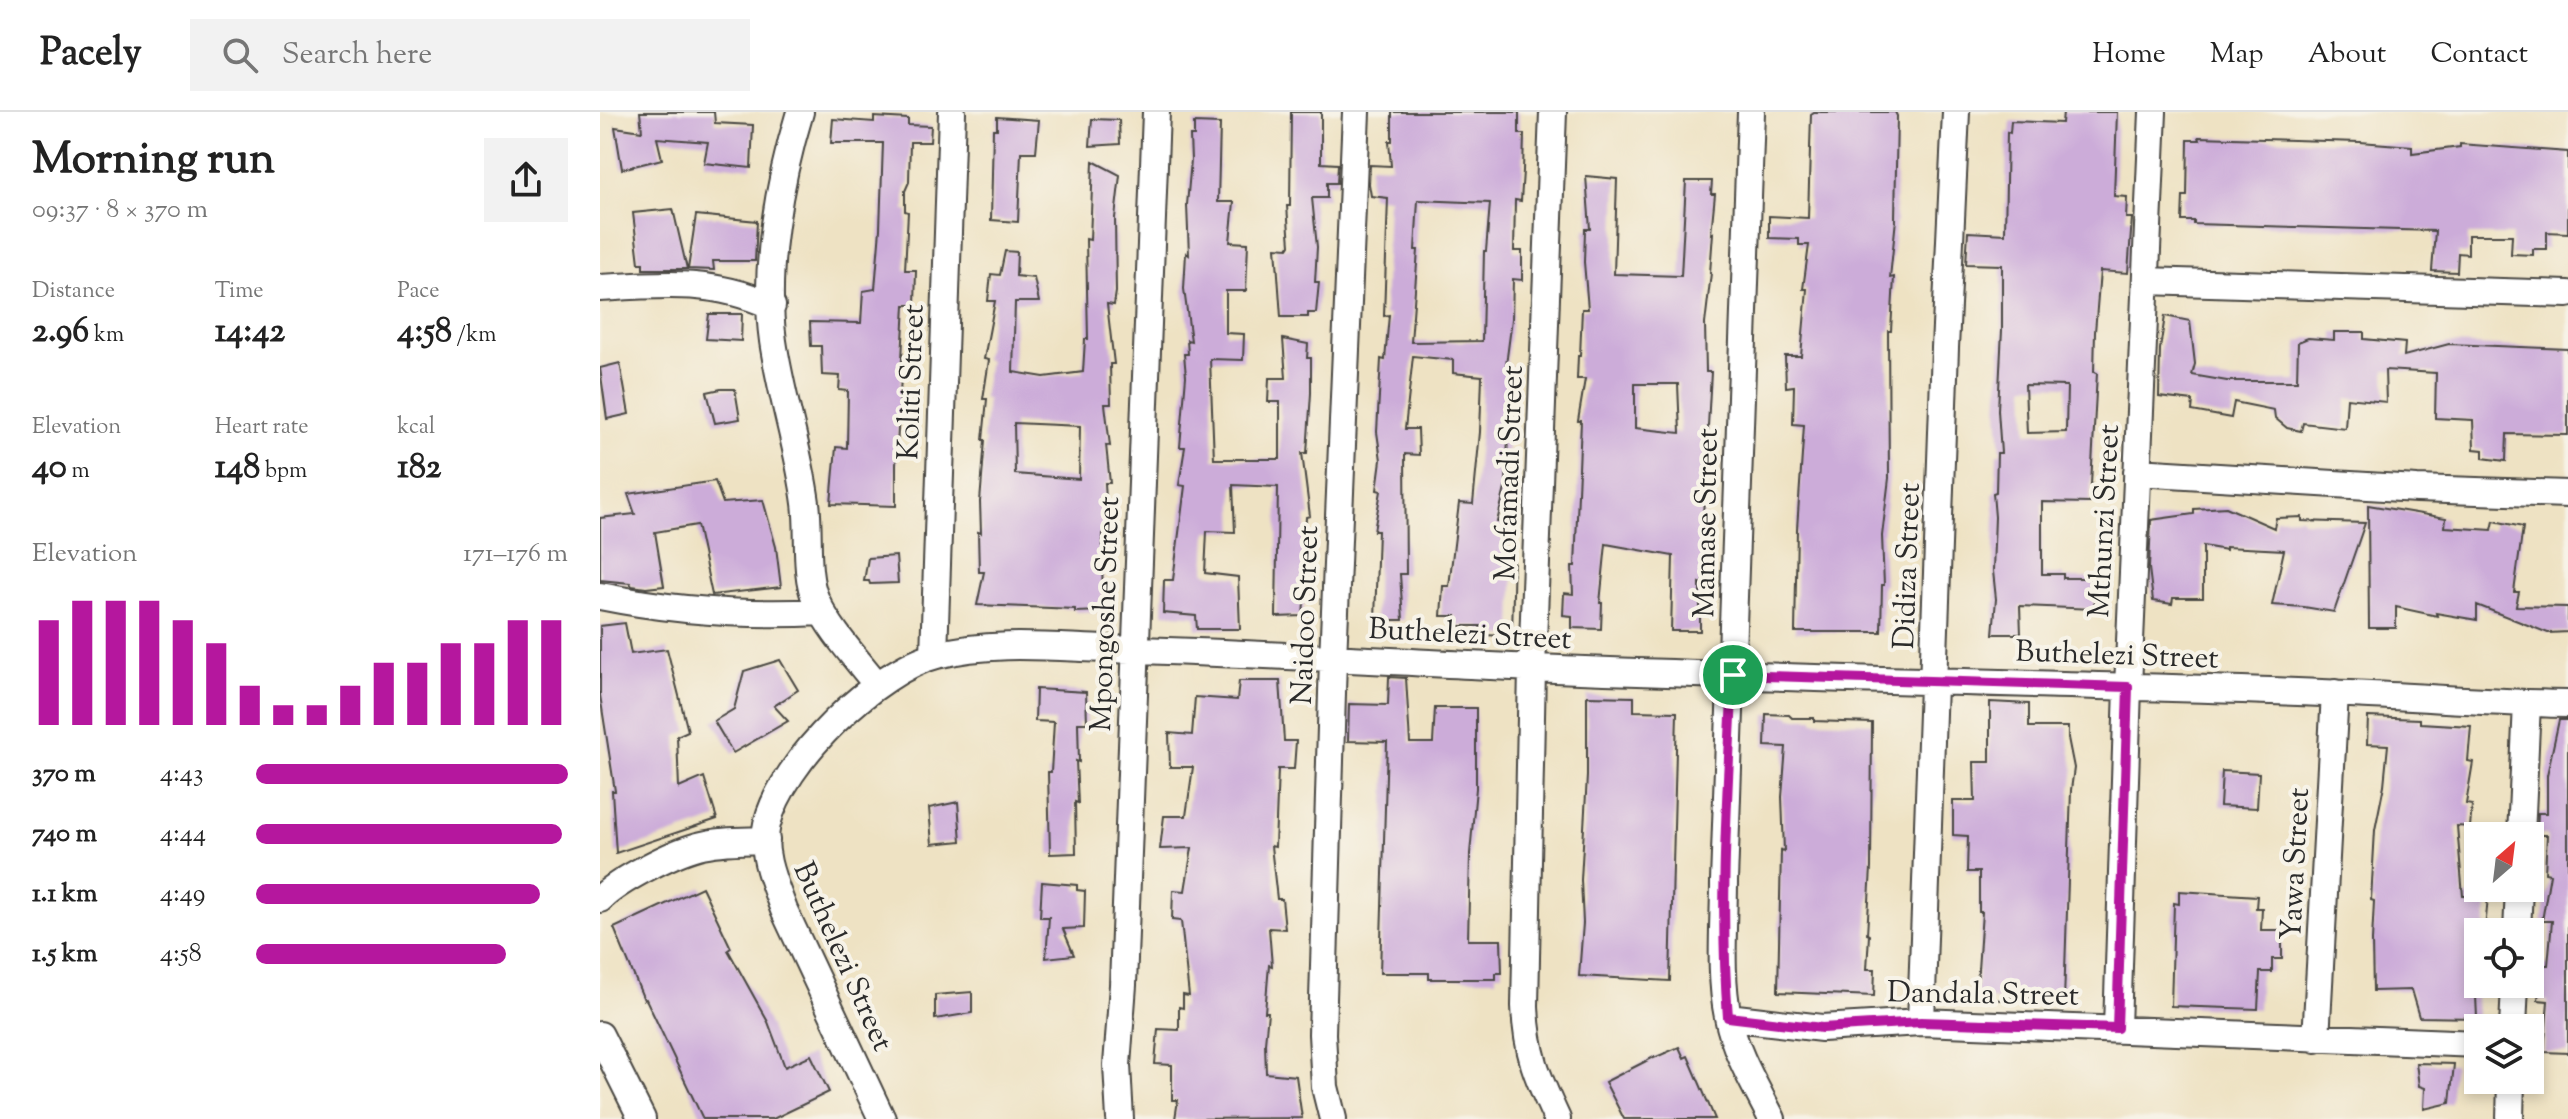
<!DOCTYPE html>
<meta charset="utf-8">
<style>
:root{--surface:#fff;--page:#f2f2f2;--text:#222;--muted:#767676;--line:#e0e0e0;--accent:#b5179e}
body{margin:0;font-family:"Sorts Mill Goudy",serif;background:var(--page);color:var(--text);height:100vh;display:flex;flex-direction:column;font-size:30px;white-space:nowrap}
*{box-sizing:border-box;margin:0}
p{font-size:26px;color:var(--muted)}
.icon{flex:none;width:44px;height:44px;fill:none;stroke:currentColor;stroke-width:2;stroke-linecap:round;stroke-linejoin:round}
.map{position:relative;flex:1;overflow:hidden}
.details{display:flex;flex-direction:column;background:var(--surface);width:600px}
.details>*{flex:none}
.needle{width:52px;rotate:28deg}
.fabs{position:absolute;left:1864px;top:710px;display:grid;gap:16px}
.fabs a{display:grid;place-items:center;width:80px;height:80px;border-radius:0px;background:var(--surface);box-shadow:0 4px 12px #0003;font-size:40px}
.pin{position:absolute;display:grid;place-items:center;width:68px;height:68px;color:#fff;margin:-34px;border:4px solid #fff;border-radius:50%;box-shadow:0 2px 8px #0007}
.round{display:grid;place-items:center;flex:none;width:84px;height:84px;border-radius:0px;background:var(--page)}
.head{display:flex;align-items:center;justify-content:space-between;height:136px;padding:0 32px}
h1{font-size:44px;font-weight:700;line-height:60px}
.figures{display:grid;grid-template-columns:repeat(3,1fr);gap:12px;height:136px;padding:8px 32px}
.figures div{display:grid;align-content:center}
.figures b{font-size:34px;font-weight:700}
.figures small{font-size:22px;font-weight:400}
.figures p{font-size:22px}
.chart{height:224px;padding:16px 32px}
.chart p{display:flex;justify-content:space-between}
.chart svg{width:100%;height:144px;margin-top:8px;stroke:var(--accent);stroke-width:6}
ul{padding:0 32px;list-style:none;font-size:26px}
li{display:grid;grid-template-columns:128px 96px 1fr;align-items:center;height:60px}
li i{height:20px;border-radius:10px;background:var(--accent)}
header{display:flex;align-items:center;gap:48px;box-sizing:border-box;height:112px;padding:0 40px;background:var(--surface);border-bottom:2px solid var(--line)}
header strong{font-size:38px}
nav{display:flex;gap:44px;margin-inline-start:auto;font-size:28px}
.search{width:560px;height:72px;background:var(--page);display:flex;align-items:center;gap:20px;box-sizing:border-box;padding:0 28px;border-radius:0px;color:var(--muted);font-size:30px}
main{display:flex;flex:1;min-height:0}
.map>svg:first-child{display:block}
.building{fill:#ccacd9;fill-rule:evenodd}
.lines{fill:none;stroke-linecap:round;stroke-linejoin:round}
.street-casing{stroke:#484642;stroke-width:30}
.street{stroke:#fff;stroke-width:26}
.route-casing{stroke:#fff;stroke-width:16}
.route{stroke:#b5179e;stroke-width:10}
.labels{text-anchor:middle;stroke-width:8;stroke-linejoin:round;paint-order:stroke}
.street-label{font-size:30px;fill:#2b2b2b;stroke:#f7f3e8}
</style>
<header>
<strong>Pacely</strong>
<div class="search"><svg class="icon" aria-label="search" viewBox="0 0 24 24"><circle cx="10" cy="10" r="6"/><path d="M15 15l6 6"/></svg>Search here</div>
<nav><a>Home</a><a>Map</a><a>About</a><a>Contact</a></nav>
</header>
<main>
<section class="details">
<div class="head"><div><h1>Morning run</h1><p>09:37 · 8 × 370 m</p></div><a class="round"><svg class="icon" aria-label="share" viewBox="0 0 24 24"><path d="M12 15V3M7 8l5-5 5 5M5 13v7h14v-7"/></svg></a></div>
<div class="figures">
<div><p>Distance</p><b>2.96<small> km</small></b></div>
<div><p>Time</p><b>14:42</b></div>
<div><p>Pace</p><b>4:58<small> /km</small></b></div>
</div>
<div class="figures">
<div><p>Elevation</p><b>40<small> m</small></b></div>
<div><p>Heart rate</p><b>148<small> bpm</small></b></div>
<div><p>kcal</p><b>182</b></div>
</div>
<div class="chart"><p><span>Elevation</span>171–176 m</p>
<svg viewBox="0 0 160 44" preserveAspectRatio="none"><path d="M5 44V12M15 44V6M25 44V6M35 44V6M45 44V12M55 44V19M65 44V32M75 44V38M85 44V38M95 44V32M105 44V25M115 44V25M125 44V19M135 44V19M145 44V12M155 44V12"/></svg>
</div>
<ul>
<li><b>370 m</b>4:43<i style="width:100%"></i></li>
<li><b>740 m</b>4:44<i style="width:98%"></i></li>
<li><b>1.1 km</b>4:49<i style="width:91%"></i></li>
<li><b>1.5 km</b>4:58<i style="width:80%"></i></li>
</ul>
</section>
<div class="map">
<svg width="1968" height="1007" viewBox="0 0 1968 1007">
<rect width="100%" height="100%" fill="#f7f3e8"/>
<filter id="ink" filterUnits="userSpaceOnUse"><feTurbulence type="fractalNoise" baseFrequency=".0125" numOctaves="2"/><feDisplacementMap in="SourceGraphic" scale="16" xChannelSelector="R" yChannelSelector="G"/><feConvolveMatrix kernelMatrix="1 2 1 2 8 2 1 2 1" color-interpolation-filters="sRGB"/></filter>
<filter id="wash" filterUnits="userSpaceOnUse"><feTurbulence type="fractalNoise" baseFrequency=".006" numOctaves="4" result="noise"/><feDisplacementMap in="SourceGraphic" scale="32" xChannelSelector="R" yChannelSelector="G"/><feGaussianBlur stdDeviation="1.8" result="paint"/><feColorMatrix in="noise" values="0 0 0 0 0 0 0 0 0 0 0 0 0 0 0 0 0 1.4 0 .05"/><feComposite in="paint" operator="in"/></filter>
<g filter="url(#wash)">
<rect width="100%" height="100%" fill="#eee2c3"/>
<g id="blocks">
<!-- building -->
<path class="building" d="M40 0H114L115 11 153 13 151 56 104 51 108 30 57 26 62 47 22 57 15 15 42 19Z
M691 0H721V51L738 52 737 71H727V86H712L717 135 715 170H719L716 201H708V205H681L676 135 688 136 690 133 687 94H690Z
M792 0H919V22H924L923 59 921 89 915 88 914 139H922V168L913 167 912 207 906 253 911 254 906 372 897 410 904 411 902 439H914L912 524 880 523V514H856V504H841L843 474H849L859 391 873 392 880 320 882 264 853 261V248L813 244 805 317H818L819 343 805 342 806 462H800L803 508H775L778 419H774L781 379 777 378 781 348 777 320 781 247 785 248 789 203 784 204 788 86 771 84 769 72 770 53 791 54 789 29H792ZM818 88 890 91 886 139H884L882 229 811 230 818 138H815Z
M1214 0H1295L1297 4 1295 107H1296L1290 166 1294 165 1291 219H1288L1289 366 1282 424 1284 473H1282L1281 520H1195L1197 417 1204 313 1193 312 1194 274 1186 275 1185 244H1201L1207 177H1203L1209 133H1199V127L1169 126V104L1208 106 1211 2Z
M1463 0H1517L1514 84 1527 85 1526 106H1532L1528 161 1500 159 1495 220 1494 260 1497 261 1490 391 1442 390V462H1463V466H1494V497L1420 494 1421 522H1393L1396 487 1393 459 1395 405 1393 381 1396 380 1397 341H1401L1398 298 1402 218V153L1366 152 1368 120 1405 122 1407 20 1410 21 1411 9 1462 11ZM1425 273 1467 274 1466 320 1427 321Z
M274 5 308 7V13L331 14 330 30H310L309 70 305 79V99L308 100 305 158H316L315 193H305L296 353V394L231 392 236 335 247 336 248 279 239 278 240 264 222 263 221 234H211L210 210 261 211 263 179 275 177 280 117 283 31H231L233 7 274 10Z
M397 5 439 8 436 40H421L418 110 391 108 393 17H397Z
M492 7 519 8 520 32 490 34Z
M594 11 620 12 618 90H634L630 130 648 131 646 179H626V221L644 222 643 248 610 247 614 347H680V290H668L669 266H686L683 227 708 232 707 246H711V281L707 341H702L710 404 706 405 704 446H707L703 504 676 505 678 375 633 373 635 420 607 419 605 461 638 465 640 517H597L596 504 563 501 564 468H573L585 374 579 373 585 335H580L586 264 584 242H588L587 228 591 229 584 177 586 141 589 143 587 93 591 48 590 24H594Z
M1599 25 1760 30 1812 34V41L1860 35V32L1968 40V121L1947 120V137H1933V143L1911 142 1912 123H1868V142L1858 141 1857 160 1832 159 1835 119 1594 112V109H1582L1583 84H1587L1588 28H1600Z
M493 49 520 63 515 106 516 180 514 193 507 192 514 252H510L511 292H505L510 334 506 333 510 371H505L508 421H503L502 499 475 500V497L377 493 384 460H379L378 420 381 421 380 390 385 328H383L387 287H383L389 248 384 247 395 189H388L391 162 400 163 405 139 417 140 416 164 434 166 439 190H415L413 260 444 265 483 260 485 227H488L486 127 490 128ZM414 311 480 314 479 367 415 362Z
M986 64 1017 67 1014 162 1081 164 1086 69H1112L1111 82H1115L1111 122 1113 121 1110 161H1111L1105 212 1106 260H1111L1103 404 1107 405V432H1104L1103 472 1100 471V519H1071L1073 444 1006 432 1000 491H1002L1001 517 972 516V504L963 503 964 481 973 482 972 454H975L981 309H978L985 267H977L978 244H980L982 197H988L984 150 985 117H990ZM1035 272H1078L1080 321 1035 316Z
M73 97 87 157H43V151H39L33 101Z
M96 103 157 109 155 149H113L114 158 88 157Z
M109 202H142L141 229 106 227Z
M1565 204 1590 209 1595 252 1592 263 1627 269H1697L1698 230 1708 226 1734 228V220H1764V227L1805 231 1804 244 1849 232 1968 237V323L1907 322 1906 349 1883 346V338L1874 337 1873 308 1835 306 1836 261 1785 258 1786 290 1747 286 1745 316 1703 311 1701 319 1687 316 1675 306 1674 298 1634 290 1631 306 1592 299 1593 289 1559 285 1560 237Z
M20 251 29 302 7 307 0 256Z
M121 277H135L140 307 115 311 107 280Z
M115 369 123 391 163 388 176 435 181 475 112 483 97 413 55 420 64 474 46 476 32 474 30 471 0 468V406L35 402 28 382Z
M1768 393 1846 406 1845 415 1892 418 1894 409 1923 415 1914 480H1919L1916 494 1968 495V520L1948 521 1877 493V508L1836 501 1837 504 1796 495V516H1769Z
M1626 395 1674 416 1676 406 1702 405V409L1765 411 1734 500 1704 495 1672 493 1684 438 1626 435V438L1603 434V486H1573L1572 492 1553 489 1549 456 1551 408 1594 402V397Z
M296 444 298 471 270 472 269 469H264L268 446Z
M25 511 31 542 67 537 88 619 77 624 79 676 104 665 117 707 16 741 12 679H15L0 583V514Z
M180 548 198 578 174 594 188 609 133 641 114 609 134 597 144 559Z
M789 565 806 566 810 631H833L835 596H876V676L870 742 868 828H901L902 861H896V867H829V861H780L787 630 748 629 749 592 788 593Z
M639 569H680L684 629H696L694 657H678L675 735 671 734 677 787H682L685 817 669 816 672 854 669 853 665 900H668L665 931 666 961 696 964 702 1006 575 1007 578 988H572V953L555 952 558 917 579 918V895L583 896V883L589 884 581 809 572 808 573 778 585 779 592 736 560 737 564 704H586L593 655H570L569 621 592 623 595 585 637 588Z
M436 577 486 580 487 611H478L479 650 476 649 478 691 475 690 476 741 450 742 448 660H451L454 610 435 609Z
M987 584 1034 585V599L1077 600 1070 869 979 864 983 811 981 768 987 664Z
M1390 590 1429 592V615H1468V626L1474 656 1471 678 1464 889 1406 885V888L1376 887 1382 800H1379V760H1367L1368 724 1353 723V689H1375L1374 650H1390Z
M1166 602 1189 603 1192 606H1214V609L1272 611 1271 756 1267 822 1269 823 1267 857H1275L1274 884 1178 880 1181 738 1184 739 1182 685 1186 635 1165 634Z
M1768 605 1820 607V611L1871 614 1868 649 1873 650 1866 692 1872 693 1870 715 1857 714 1863 784H1888L1885 818H1878V861H1875L1877 906 1819 905 1811 878 1773 879 1772 829 1774 789 1771 788 1775 718 1784 673 1788 633 1767 632Z
M1959 608H1968V941L1944 940 1948 889 1938 888 1941 853H1948L1952 809H1942L1950 762 1945 761 1947 723H1937L1938 701H1947V663Z
M1622 659 1659 661 1657 696 1620 694Z
M358 690 361 729 332 732 329 696Z
M442 770 477 773V778L485 779 484 816 463 817 474 843 446 846 449 805H440Z
M102 775 131 836 128 838 168 910 185 955 211 943 229 980 173 1007H103L46 887 44 888 14 816Z
M1579 779 1657 784 1656 796H1662L1661 818H1682V847H1672V860H1660L1658 897 1571 894 1574 791 1579 792Z
M372 880V901L335 907V883Z
M1079 935 1084 946 1088 944 1115 1007H1024L1005 970 1054 945V946Z
M1816 951 1854 952 1850 991 1824 997 1825 976 1819 974Z"/>
</g>
</g>
<g filter="url(#ink)">
<use href="#blocks" fill-opacity="0" stroke="#484642" stroke-width="2"/>
<g class="lines">
<defs>
<path id="street" d="M200 0C179 69 163 157 173 229 181 284 199 337 206 391 210 420 204 462 216 488 230 519 256 546 277 573
M953 0 932 557 925 894C927 942 937 964 957 1007
M1151 0 1124 770C1124 813 1119 862 1128 905 1135 941 1156 975 1172 1007
M1546 169 1968 182
M0 176C62 172 114 167 172 194
M1537 360 1817 377 1968 382
M0 484C74 499 147 504 222 500
M334 543 352 0
M1921 724 1927 591
M0 787C19 768 72 741 98 734 120 728 143 729 166 728
M1917 820 1919 776
M1128 905 1222 916 1321 910 1878 932
M1321 910 1345 236 1356 0
M1517 916 1528 575 1553 0
M1913 916 1915 872
M0 923 42 1007
M1716 927 1735 581
M282 1007 184 798C174 771 160 740 167 712 182 649 276 558 337 543 391 529 450 535 505 537 626 540 748 547 870 553 1091 564 1312 568 1533 575 1612 577 1691 579 1770 583 1836 586 1902 591 1968 592
M520 1007 517 953 523 873 556 0
M733 1007 725 975 722 922 733 547 756 0
M1910 1007 1911 968"/>
</defs>
<!-- street casing -->
<use href="#street" class="street-casing"/>
<!-- street -->
<use href="#street" class="street"/>
</g>
</g>
<g class="lines" filter="url(#ink)">
<defs>
<path id="route" d="M1133 563 1528 575 1517 916 1321 910 1222 916 1128 905C1119 791 1128 677 1133 563Z"/>
</defs>
<!-- route casing -->
<use href="#route" class="route-casing"/>
<!-- route -->
<use href="#route" class="route"/>
</g>
<g class="labels">
<!-- street labels -->
<g class="street-label">
<text transform="translate(310 270) rotate(-88)" y="10">Koliti Street</text>
<text transform="translate(908 361) rotate(-88)" y="10">Mofamadi Street</text>
<text transform="translate(1503 409) rotate(-87)" y="10">Mthunzi Street</text>
<text transform="translate(1105 411) rotate(-89)" y="10">Mamase Street</text>
<text transform="translate(1306 454) rotate(-88)" y="10">Didiza Street</text>
<text transform="translate(504 502) rotate(-88)" y="10">Mpongoshe Street</text>
<text transform="translate(704 503) rotate(-88)" y="10">Naidoo Street</text>
<text transform="translate(870 521) rotate(3)" y="10">Buthelezi Street</text>
<text transform="translate(1517 542) rotate(2)" y="10">Buthelezi Street</text>
<text transform="translate(1694 752) rotate(-87)" y="10">Yawa Street</text>
<text transform="translate(244 844) rotate(66)" y="10">Buthelezi Street</text>
<text transform="translate(1383 881) rotate(1)" y="10">Dandala Street</text>
</g>
</g>
</svg>
<div class="fabs">
<a><svg class="needle" viewBox="-14 -14 28 28"><path d="M0-13l5 13h-10z" fill="#e53935"/><path d="M0 13l5-13h-10z" fill="#767676"/></svg></a>
<a><svg class="icon" aria-label="locate" viewBox="0 0 24 24"><circle cx="12" cy="12" r="6"/><path d="M12 2v4M12 18v4M2 12h4M18 12h4"/></svg></a>
<a><svg class="icon" aria-label="layers" viewBox="0 0 24 24"><path d="M12 4l9 5-9 5-9-5zM3 14l9 5 9-5"/></svg></a>
</div>
<div class="pin" style="left:1133px;top:563px;background:#1e9e55"><svg class="icon" aria-label="arrive" viewBox="0 0 24 24"><path d="M6 21V4h12l-3 4 3 4H6"/></svg></div>
</div>
</main>
